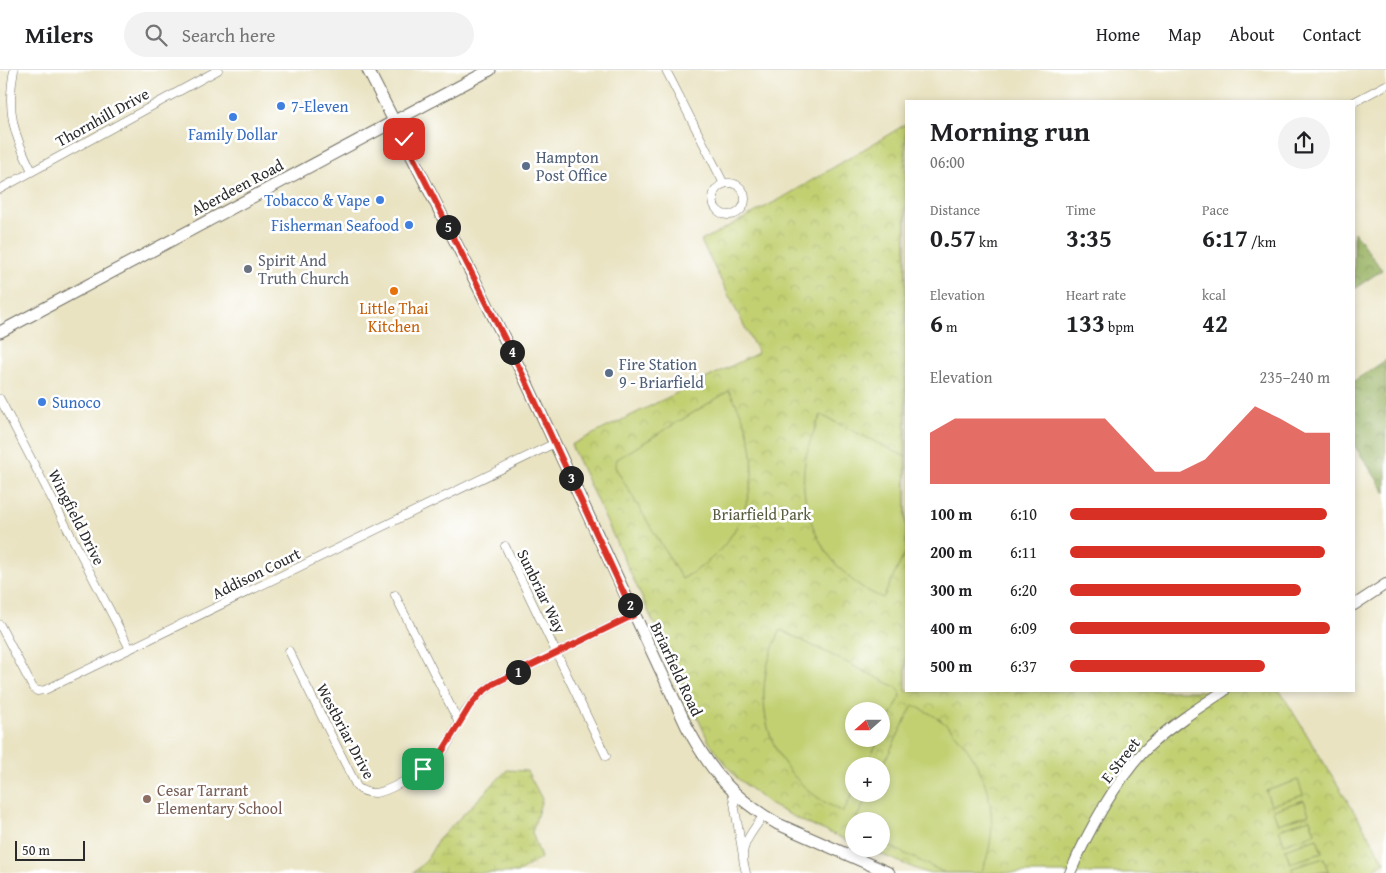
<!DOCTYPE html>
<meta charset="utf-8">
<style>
:root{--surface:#fff;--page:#f2f2f2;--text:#202124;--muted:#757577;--line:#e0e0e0;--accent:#d93025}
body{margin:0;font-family:"Gentium Book Plus",serif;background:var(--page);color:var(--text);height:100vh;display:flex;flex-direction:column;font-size:19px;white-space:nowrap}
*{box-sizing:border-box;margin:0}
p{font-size:16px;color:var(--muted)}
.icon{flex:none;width:28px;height:28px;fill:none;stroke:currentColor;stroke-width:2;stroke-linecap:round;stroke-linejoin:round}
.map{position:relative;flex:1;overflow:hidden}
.side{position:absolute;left:905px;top:30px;width:450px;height:592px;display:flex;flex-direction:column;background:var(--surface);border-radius:0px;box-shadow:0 2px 8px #0003}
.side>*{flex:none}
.needle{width:32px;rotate:249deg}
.tools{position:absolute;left:845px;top:632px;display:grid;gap:10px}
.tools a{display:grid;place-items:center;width:45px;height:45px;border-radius:50%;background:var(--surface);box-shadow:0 2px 8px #0003;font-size:25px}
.scale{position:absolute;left:15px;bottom:12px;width:70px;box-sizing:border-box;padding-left:5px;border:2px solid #2b2b2b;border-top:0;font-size:14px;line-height:18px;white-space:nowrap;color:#2b2b2b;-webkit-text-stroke:4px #fff;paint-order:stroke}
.pin{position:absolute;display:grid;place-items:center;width:42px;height:42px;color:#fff;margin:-21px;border-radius:10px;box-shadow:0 2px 8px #0006}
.km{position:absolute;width:25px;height:25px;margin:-12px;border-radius:50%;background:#222;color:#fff;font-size:14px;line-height:25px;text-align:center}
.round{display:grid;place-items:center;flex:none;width:52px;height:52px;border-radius:26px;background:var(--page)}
.overview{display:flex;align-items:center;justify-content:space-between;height:85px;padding:0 25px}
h1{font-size:28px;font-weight:700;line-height:38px}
.figures{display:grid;grid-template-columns:repeat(3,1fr);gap:8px;height:85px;padding:5px 25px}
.figures div{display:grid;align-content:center}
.figures b{font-size:25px;font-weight:700}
.figures small{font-size:14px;font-weight:400}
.figures p{font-size:14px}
.chart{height:140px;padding:10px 25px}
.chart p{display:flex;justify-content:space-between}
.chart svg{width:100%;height:90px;margin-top:5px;fill:var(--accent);opacity:.7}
ul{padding:0 25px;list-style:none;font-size:16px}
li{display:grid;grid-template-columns:80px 60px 1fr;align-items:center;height:38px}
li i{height:12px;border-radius:6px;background:var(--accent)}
header{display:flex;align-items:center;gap:30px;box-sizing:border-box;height:70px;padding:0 25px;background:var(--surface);border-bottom:1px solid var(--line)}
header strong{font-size:24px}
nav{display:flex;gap:28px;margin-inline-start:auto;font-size:18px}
.search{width:350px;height:45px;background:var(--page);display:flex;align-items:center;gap:12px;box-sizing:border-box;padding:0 18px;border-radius:28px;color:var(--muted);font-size:19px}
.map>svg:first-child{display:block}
.forest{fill:url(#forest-crowns);stroke:#626e48}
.wetland{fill:url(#wetland-marsh);stroke:#767e4e}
.park{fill:url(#park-crowns);stroke:#767e4e;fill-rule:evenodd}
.garden{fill:#c2d072;stroke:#767e4e}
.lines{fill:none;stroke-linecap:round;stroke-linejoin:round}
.minor-casing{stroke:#6e6b60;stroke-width:9}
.tertiary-casing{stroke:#6e6b60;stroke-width:12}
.secondary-casing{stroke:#6e6b60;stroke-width:13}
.minor{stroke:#fff;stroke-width:8}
.tertiary{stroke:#fff;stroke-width:10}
.secondary{stroke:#fff;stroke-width:11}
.route-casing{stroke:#fff;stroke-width:10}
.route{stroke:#d93025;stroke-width:6}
.shop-dot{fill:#3f7fe0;stroke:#fff;stroke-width:2}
.service-dot{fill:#5c6f8a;stroke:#fff;stroke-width:2}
.worship-dot{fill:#6b7280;stroke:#fff;stroke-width:2}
.food-dot{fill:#e8710a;stroke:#fff;stroke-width:2}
.education-dot{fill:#8d6e63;stroke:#fff;stroke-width:2}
.labels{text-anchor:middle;stroke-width:5;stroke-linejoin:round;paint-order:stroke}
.shop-label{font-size:16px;fill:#366cbe;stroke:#fff;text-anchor:start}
.street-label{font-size:16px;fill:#2b2b2b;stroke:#fff}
.service-label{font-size:16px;fill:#4e5e75;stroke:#fff;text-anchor:start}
.worship-label{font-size:16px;fill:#5b616d;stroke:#fff;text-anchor:start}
.food-label{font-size:16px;fill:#c56008;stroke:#fff}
.park-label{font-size:16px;fill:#585d40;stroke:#fff}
.education-label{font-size:16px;fill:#785e54;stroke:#fff;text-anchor:start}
</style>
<header>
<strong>Milers</strong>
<div class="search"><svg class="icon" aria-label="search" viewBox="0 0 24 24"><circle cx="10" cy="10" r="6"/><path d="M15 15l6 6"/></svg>Search here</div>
<nav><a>Home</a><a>Map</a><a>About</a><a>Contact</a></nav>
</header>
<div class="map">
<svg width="1386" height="803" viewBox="0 0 1386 803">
<defs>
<pattern id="forest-crowns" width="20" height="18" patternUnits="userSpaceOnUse" patternTransform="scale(1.25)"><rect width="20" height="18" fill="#99b264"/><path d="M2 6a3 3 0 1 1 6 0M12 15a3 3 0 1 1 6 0" fill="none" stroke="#7d9153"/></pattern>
<pattern id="wetland-marsh" width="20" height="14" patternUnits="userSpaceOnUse" patternTransform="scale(1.25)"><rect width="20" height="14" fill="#c2d072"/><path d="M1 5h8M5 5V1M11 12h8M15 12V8" fill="none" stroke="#a7b363"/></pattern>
<pattern id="park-crowns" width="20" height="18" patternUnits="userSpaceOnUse" patternTransform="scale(1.25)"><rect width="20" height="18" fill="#c2d072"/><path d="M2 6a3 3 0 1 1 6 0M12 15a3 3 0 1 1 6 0" fill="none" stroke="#a7b363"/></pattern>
</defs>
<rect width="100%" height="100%" fill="#fff"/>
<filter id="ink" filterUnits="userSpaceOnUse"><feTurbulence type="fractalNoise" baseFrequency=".02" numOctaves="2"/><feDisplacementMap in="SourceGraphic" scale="10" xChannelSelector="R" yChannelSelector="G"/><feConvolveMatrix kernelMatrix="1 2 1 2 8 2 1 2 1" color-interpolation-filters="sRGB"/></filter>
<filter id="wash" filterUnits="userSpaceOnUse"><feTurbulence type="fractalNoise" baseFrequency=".0096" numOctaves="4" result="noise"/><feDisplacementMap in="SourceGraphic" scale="20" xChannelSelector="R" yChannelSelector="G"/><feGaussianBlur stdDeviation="1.12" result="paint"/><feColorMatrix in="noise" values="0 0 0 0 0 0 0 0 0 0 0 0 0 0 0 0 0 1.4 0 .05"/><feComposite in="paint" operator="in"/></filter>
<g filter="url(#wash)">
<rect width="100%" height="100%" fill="#e9e3c2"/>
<!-- forest -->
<path class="forest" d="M1354 162 1382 200 1354 219Z
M1386 290V423L1354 375V311Z"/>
<!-- wetland -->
<path class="wetland" d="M507 700 527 701 542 729 532 762 541 788 517 803H413L426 791 438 770Z"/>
<!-- park -->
<path class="park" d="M906 54V621H1280L1385 792 1369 803H926L868 779H881V751H854V773L804 752 771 735 737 708 709 672 571 375 758 283 701 171 784 127ZM854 641H881V669H854ZM854 696H881V724H854Z"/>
<!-- garden -->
<path class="garden" d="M729 321C738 336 745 350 749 367 759 405 746 453 719 481 708 493 696 501 682 509L615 397 617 389Z
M821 345 906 387V481L883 528C831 508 796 447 805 392 808 375 814 360 821 345Z
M781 560 898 618 901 626 881 665V641H854V669H879L866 696H854V720L843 742C770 709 743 631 781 560Z
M913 635C926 641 939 648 949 657 988 694 1004 753 981 803H945L881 772V751H855L869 724H881V699Z
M1298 710 1303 725 1271 735 1266 721Z
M1304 730 1309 744 1278 754 1273 740Z
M1310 749 1315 763 1284 774 1279 759Z
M1317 768 1322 783 1290 793 1285 779Z
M1324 788 1328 802 1293 803 1292 798Z"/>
</g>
<g filter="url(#ink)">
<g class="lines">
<defs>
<path id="minor" d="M14 0C6 41 14 66 32 101
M666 0 724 114
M1354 32 1386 15
M713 129a16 16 0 1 1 32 0a16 16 0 1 1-32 0Z
M0 119 218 0
M0 329 130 579
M505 476 606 686
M395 525 459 653
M0 555 33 618 37 621 45 620 555 373
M289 581 357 717C362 721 368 723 375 723 393 721 432 695 443 681 449 673 453 664 458 654 467 637 477 625 493 614L634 545
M732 721 743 786
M746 803C745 798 743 792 743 787 742 772 756 757 763 746"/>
<path id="tertiary" d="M1354 535 1386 514
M1070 803C1088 761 1117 708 1149 676 1172 655 1198 638 1224 621"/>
<path id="secondary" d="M368 0 523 305 687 657C711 702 733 728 778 754L889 803
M0 262 490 0"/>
</defs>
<!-- minor casing -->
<use href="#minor" class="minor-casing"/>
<!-- tertiary casing -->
<use href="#tertiary" class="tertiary-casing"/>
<!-- secondary casing -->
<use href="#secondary" class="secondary-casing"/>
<!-- minor -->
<use href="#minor" class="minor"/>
<!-- tertiary -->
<use href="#tertiary" class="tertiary"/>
<!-- secondary -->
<use href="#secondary" class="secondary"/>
</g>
</g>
<g class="lines" filter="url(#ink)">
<defs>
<path id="route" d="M404 69 523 305 634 545 493 614 481 623 470 636 442 682 432 692 423 699"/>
</defs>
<!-- route casing -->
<use href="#route" class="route-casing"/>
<!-- route -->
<use href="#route" class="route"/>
</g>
<!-- markers -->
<g class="shop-dot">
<circle cx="281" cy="36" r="5"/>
<circle cx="233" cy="47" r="5"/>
<circle cx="380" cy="130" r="5"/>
<circle cx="409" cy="155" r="5"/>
<circle cx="42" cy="332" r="5"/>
</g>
<g class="service-dot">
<circle cx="526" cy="96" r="5"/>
<circle cx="609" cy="303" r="5"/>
</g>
<circle class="worship-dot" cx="248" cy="199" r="5"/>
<circle class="food-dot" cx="394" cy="221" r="5"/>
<circle class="education-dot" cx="147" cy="729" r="5"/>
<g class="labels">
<!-- shop labels -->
<g class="shop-label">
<text x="291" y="42">7-Eleven</text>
<text x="233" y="70" text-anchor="middle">Family Dollar</text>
<text x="370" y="136" text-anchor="end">Tobacco &amp; Vape</text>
<text x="399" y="161" text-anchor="end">Fisherman Seafood</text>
<text x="52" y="338">Sunoco</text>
</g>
<!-- street labels -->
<g class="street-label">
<text transform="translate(102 47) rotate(-29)" y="6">Thornhill Drive</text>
<text transform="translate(237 117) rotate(-28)" y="6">Aberdeen Road</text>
<text transform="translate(77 447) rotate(63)" y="6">Wingfield Drive</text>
<text transform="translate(256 503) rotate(-26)" y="6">Addison Court</text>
<text transform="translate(542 521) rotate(64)" y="6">Sunbriar Way</text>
<text transform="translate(677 599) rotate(65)" y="6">Briarfield Road</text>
<text transform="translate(346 661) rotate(62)" y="6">Westbriar Drive</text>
<text transform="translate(1120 690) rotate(-52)" y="6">E Street</text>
</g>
<!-- service labels -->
<g class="service-label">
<text x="536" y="93">Hampton<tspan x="536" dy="18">Post Office</tspan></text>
<text x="619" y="300">Fire Station<tspan x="619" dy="18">9 - Briarfield</tspan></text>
</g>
<!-- worship labels -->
<g class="worship-label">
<text x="258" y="196">Spirit And<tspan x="258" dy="18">Truth Church</tspan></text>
</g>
<!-- food labels -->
<g class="food-label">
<text x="394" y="244">Little Thai<tspan x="394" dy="18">Kitchen</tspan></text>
</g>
<!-- park labels -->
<g class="park-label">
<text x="762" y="450">Briarfield Park</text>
</g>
<!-- education labels -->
<g class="education-label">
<text x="157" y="726">Cesar Tarrant<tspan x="157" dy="18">Elementary School</tspan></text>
</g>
</g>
</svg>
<div class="tools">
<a><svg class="needle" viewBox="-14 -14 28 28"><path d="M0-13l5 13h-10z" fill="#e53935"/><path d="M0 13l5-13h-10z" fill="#757577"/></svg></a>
<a>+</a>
<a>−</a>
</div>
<div class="scale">50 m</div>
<div class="pin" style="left:423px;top:699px;background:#1e9e55"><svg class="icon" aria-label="arrive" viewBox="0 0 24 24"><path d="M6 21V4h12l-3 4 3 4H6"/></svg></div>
<div class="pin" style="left:404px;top:69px;background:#d93025"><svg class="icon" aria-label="check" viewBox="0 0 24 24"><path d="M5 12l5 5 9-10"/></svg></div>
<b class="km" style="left:518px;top:602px">1</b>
<b class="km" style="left:630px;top:535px">2</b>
<b class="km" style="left:571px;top:408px">3</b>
<b class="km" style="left:512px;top:282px">4</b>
<b class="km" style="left:448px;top:157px">5</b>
<section class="side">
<div class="overview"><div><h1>Morning run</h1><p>06:00</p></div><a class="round"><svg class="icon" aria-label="share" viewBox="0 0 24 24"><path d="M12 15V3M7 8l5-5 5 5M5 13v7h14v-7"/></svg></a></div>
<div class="figures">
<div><p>Distance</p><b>0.57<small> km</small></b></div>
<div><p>Time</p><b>3:35</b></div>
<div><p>Pace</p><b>6:17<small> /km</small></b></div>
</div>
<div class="figures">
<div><p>Elevation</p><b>6<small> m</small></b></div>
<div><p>Heart rate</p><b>133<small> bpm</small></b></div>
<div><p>kcal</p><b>42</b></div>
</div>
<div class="chart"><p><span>Elevation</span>235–240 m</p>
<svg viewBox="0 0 160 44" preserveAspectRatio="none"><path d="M0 44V19L10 12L20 12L30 12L40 12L50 12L60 12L70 12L80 25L90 38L100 38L110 32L120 19L130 6L140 12L150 19L160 19V44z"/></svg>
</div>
<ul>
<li><b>100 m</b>6:10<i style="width:99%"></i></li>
<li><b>200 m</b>6:11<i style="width:98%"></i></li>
<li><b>300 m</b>6:20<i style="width:89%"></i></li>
<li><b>400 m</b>6:09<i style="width:100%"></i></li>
<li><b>500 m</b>6:37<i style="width:75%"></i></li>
</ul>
</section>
</div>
